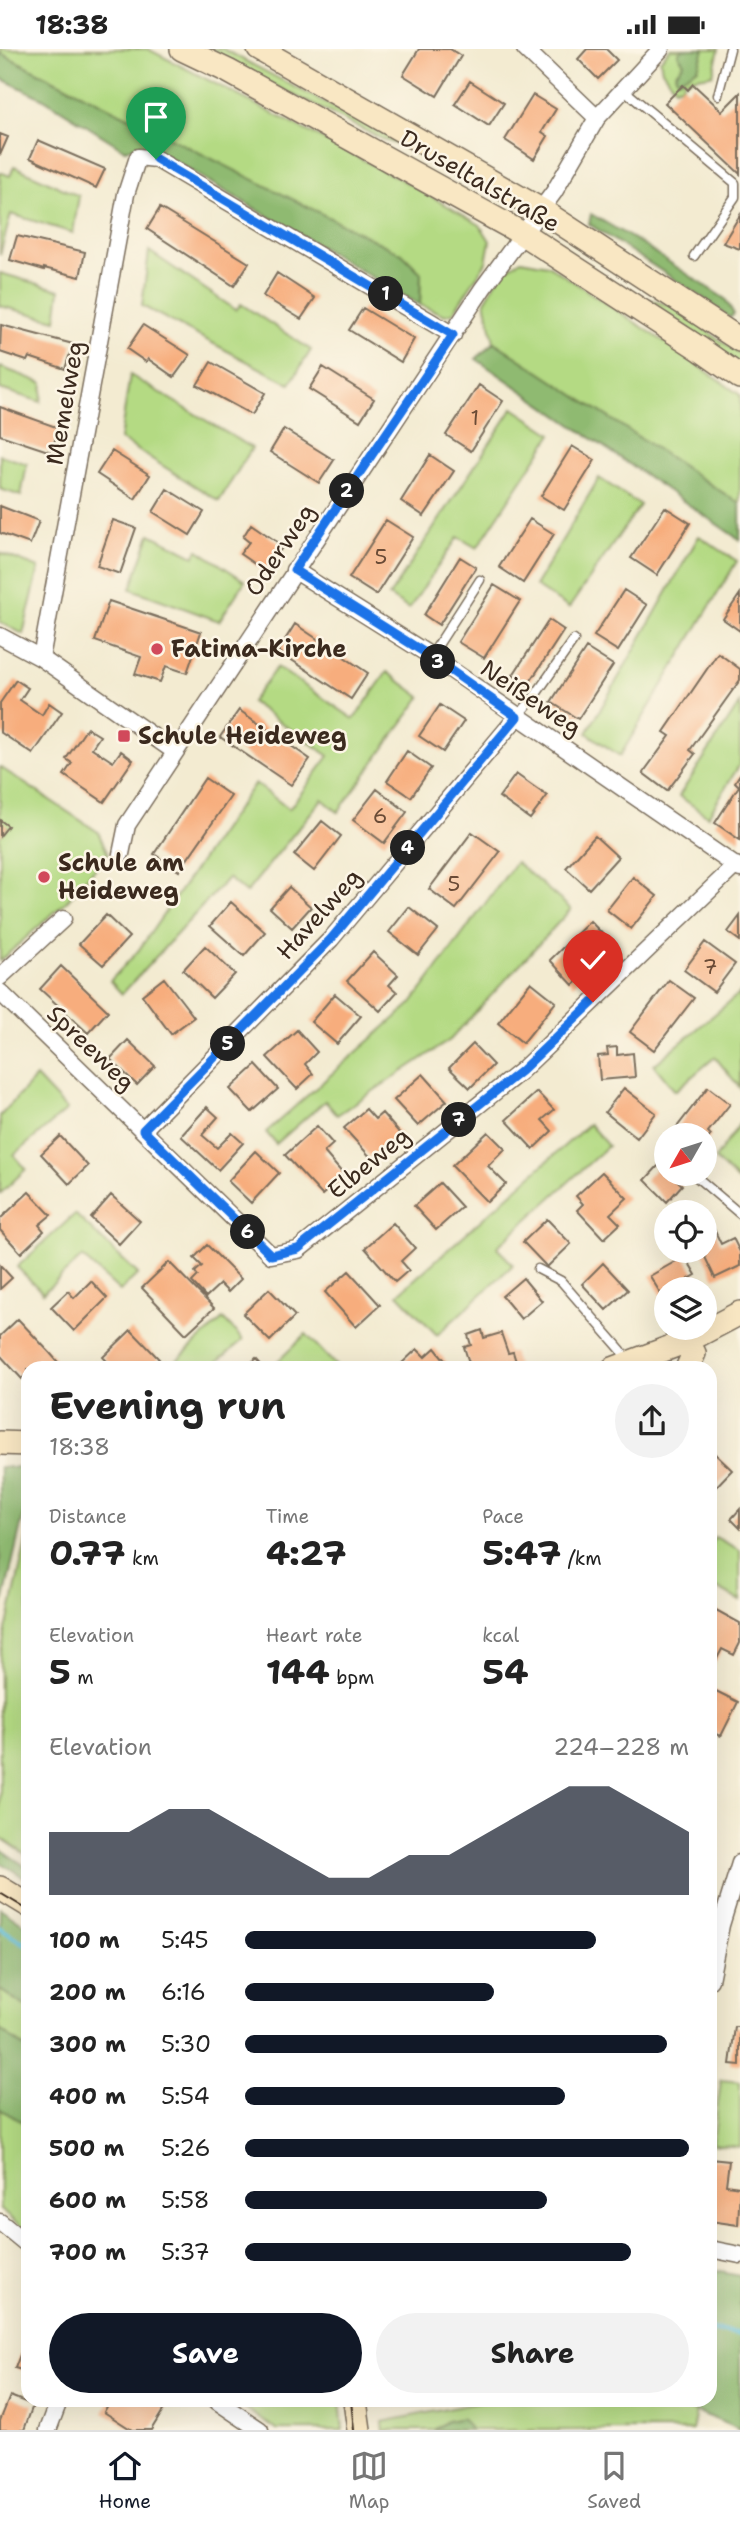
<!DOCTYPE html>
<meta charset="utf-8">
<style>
:root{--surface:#fff;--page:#f2f2f2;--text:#222;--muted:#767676;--line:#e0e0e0;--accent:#111827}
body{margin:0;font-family:"Shantell Sans",sans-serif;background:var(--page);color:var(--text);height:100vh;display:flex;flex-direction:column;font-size:26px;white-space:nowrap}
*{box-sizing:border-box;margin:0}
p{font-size:23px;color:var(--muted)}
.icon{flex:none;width:38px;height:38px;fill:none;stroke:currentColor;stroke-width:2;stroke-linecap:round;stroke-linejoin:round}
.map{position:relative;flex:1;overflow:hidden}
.drawer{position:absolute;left:21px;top:1312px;width:696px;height:1046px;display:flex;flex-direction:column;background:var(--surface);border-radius:21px;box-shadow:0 7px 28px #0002}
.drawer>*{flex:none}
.needle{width:46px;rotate:231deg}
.fabs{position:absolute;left:654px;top:1074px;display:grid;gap:14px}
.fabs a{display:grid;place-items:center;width:63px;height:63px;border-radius:50%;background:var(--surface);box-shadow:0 7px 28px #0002;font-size:35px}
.pin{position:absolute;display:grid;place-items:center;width:60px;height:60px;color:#fff;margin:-72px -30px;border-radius:50% 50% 50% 0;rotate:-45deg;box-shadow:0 0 7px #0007}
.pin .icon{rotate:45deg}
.km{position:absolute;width:35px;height:35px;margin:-18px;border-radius:50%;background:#222;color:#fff;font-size:19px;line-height:35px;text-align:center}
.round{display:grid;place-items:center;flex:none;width:74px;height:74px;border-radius:37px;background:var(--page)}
.head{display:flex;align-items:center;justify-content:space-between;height:119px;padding:0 28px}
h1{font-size:38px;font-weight:700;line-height:52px}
.metrics{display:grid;grid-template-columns:repeat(3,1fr);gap:10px;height:119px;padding:7px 28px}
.metrics div{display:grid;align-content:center}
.metrics b{font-size:35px;font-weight:700}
.metrics small{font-size:19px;font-weight:400}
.metrics p{font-size:19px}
.chart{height:196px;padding:14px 28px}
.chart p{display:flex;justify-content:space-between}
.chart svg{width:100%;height:126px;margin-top:7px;fill:var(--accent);opacity:.7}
.primary-button{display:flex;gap:14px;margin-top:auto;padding:14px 28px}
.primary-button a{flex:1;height:80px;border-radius:42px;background:var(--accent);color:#fff;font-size:28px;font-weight:700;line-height:80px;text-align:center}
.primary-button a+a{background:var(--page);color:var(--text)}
ul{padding:0 28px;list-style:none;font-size:23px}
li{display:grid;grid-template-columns:112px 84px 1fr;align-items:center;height:52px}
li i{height:18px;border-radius:9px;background:var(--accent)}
.status{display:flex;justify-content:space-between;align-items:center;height:49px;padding:0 35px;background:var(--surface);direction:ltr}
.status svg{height:19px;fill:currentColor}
.dock{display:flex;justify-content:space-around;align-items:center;height:98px;border-top:2px solid var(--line);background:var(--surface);font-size:19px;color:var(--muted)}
.dock a{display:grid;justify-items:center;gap:4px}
.dock .current{color:var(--accent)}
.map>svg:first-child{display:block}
.green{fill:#b4da83;stroke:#788250;stroke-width:2}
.forest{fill:#8fba71;stroke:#657248;stroke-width:2}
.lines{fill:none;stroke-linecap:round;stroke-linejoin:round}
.stream{stroke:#5bbdd9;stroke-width:5}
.building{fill:#f7ad7d}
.lane-casing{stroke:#7b6e5d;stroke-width:11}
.street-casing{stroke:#7b6e5d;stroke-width:19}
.secondary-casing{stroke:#7b6e5d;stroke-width:26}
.lane{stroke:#fff;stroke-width:8}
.street{stroke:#fff;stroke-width:16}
.secondary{stroke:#f9e7c3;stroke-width:23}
.tram{stroke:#3b2a1e;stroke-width:2}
.route-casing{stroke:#fff;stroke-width:14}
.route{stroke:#1a73e8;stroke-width:9}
.poi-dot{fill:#d1495b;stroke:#fcf5e5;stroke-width:2.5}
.labels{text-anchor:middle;stroke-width:5;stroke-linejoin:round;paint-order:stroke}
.number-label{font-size:21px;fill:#6a4b36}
.street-label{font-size:24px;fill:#3b2a1e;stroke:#fcf5e5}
.poi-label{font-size:24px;font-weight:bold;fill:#3b2a1e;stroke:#fcf5e5;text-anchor:start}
</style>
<div class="status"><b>18:38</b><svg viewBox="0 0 49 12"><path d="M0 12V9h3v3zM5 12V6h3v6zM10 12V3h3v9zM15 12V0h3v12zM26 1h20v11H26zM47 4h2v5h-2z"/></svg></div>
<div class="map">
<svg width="740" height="2381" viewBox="0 0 740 2381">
<rect width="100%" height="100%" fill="#fcf5e5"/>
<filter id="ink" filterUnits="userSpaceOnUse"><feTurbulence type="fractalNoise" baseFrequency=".0143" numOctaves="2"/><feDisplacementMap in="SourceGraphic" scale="14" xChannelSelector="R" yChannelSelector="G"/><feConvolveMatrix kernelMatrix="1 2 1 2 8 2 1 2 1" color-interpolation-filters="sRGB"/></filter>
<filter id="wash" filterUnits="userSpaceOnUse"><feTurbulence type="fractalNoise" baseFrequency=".00686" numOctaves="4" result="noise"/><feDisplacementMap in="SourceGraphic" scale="28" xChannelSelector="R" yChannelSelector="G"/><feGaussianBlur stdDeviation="1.57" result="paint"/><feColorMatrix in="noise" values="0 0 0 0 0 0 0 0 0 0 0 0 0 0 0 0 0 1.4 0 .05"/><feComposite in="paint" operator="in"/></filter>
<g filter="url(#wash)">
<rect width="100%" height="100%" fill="#f3ebd1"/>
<!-- green -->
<path class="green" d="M0 0H148L410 135 480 176 490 192 486 213 453 264 445 266 420 256 421 224 402 205 0 4Z
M202 0H223L401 94 399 96 384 91Z
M670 0H719L713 25C701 29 695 26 683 33V36L675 39 662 21 660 11Z
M14 117 79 147 73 184 11 165 0 206V123L10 127Z
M149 202 236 261 241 255 311 301 290 335 142 257Z
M521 211 548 216 677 301 740 346V455L494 293 485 252 502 223Z
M0 224 60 241 56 271 0 257Z
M647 250 670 256 740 305V316Z
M0 318 43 334 41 353 0 340Z
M130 326 252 399 219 452 120 390Z
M513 359 552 385 477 499 458 488 409 560 389 547Z
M0 406 27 415 21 447 0 440Z
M599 429 640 456 569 559 535 537Z
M150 485 194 507 198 501 245 532 219 572 131 540Z
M699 487 737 512 620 707 587 684Z
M0 504 39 519 23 585 0 573Z
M277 618 354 670 387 623 421 648 338 763 322 750 246 844 228 829 122 945 110 932 138 902 255 734 289 760 329 707 251 653Z
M740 654V715L708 767 679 747Z
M0 718 98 783 108 805 67 852 0 912V787L8 778 0 771Z
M516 813 571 860 450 991 337 1066 325 1052 276 1095 266 1083 411 955Z
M740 944V1039L715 1008 675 1042 654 1016Z
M36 1028 67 1061 14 1106 26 1120 0 1145V1067Z
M740 1074V1134L715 1110Z
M589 1075 608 1097 497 1198 513 1216 437 1286 398 1245Z
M75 1165 138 1225 120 1242 82 1208 43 1244 17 1218Z
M223 1270 243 1291 210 1319H168Z
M306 1285 338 1319H284L278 1312Z
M28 1485V1807L0 1788V1607Z
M715 1488 740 1501V1552L711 1536V1495Z
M0 1941 28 1959V2001L0 1981Z
M721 2031 740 2033V2098L713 2095Z
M0 2060 24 2074H28V2183L0 2161Z
M235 2352H340L343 2381H277Z
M486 2352H650L696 2362 692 2381H383L382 2373Z"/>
<!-- forest -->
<path class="forest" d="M682 0H704L698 19 678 31 675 25 684 14 678 5Z
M0 4 402 205 421 224 420 256 172 111 139 97 125 101 44 50 0 29Z
M591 165 637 192 725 250 734 265 730 269 703 249 589 175Z
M494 293 740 455V491L476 310Z
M0 1418H28V1446L0 1567Z
M0 1800 28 1819V1831L0 1813Z
M0 1859 28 1878V1959L0 1941Z
M0 1981 28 2001V2074H24L0 2060Z
M711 2221 740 2227V2381L696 2362 650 2352H710Z
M462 2369 471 2381H434L447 2372Z"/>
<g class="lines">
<!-- stream -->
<path class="stream" d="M0 1879 28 1897
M710 2281 740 2285"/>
</g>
<g id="blocks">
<!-- building -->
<path class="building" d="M419 0H450L461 7 437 47 403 26Z
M587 0H606L617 11 598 30 578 10Z
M470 32 504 54 489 77 455 55Z
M693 35 722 62 740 44V125L665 54 683 36 688 41Z
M533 46 556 60 542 83 548 87 534 110 505 91Z
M0 85 8 88 0 106Z
M38 91 105 120 96 139 30 109Z
M160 159 249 214 234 237 147 180Z
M740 166V200L723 194Z
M17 187 85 203 80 228 44 219V221L10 211Z
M277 224 315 249 301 270 263 247Z
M363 259 414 290 401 313 349 281Z
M1 276 73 295 65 320 29 308 27 312 0 303Z
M143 276 190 306 174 328 148 310 146 313 127 300Z
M211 313 265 344 252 366 197 336Z
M323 318 374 350 360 372 309 340Z
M479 336 503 352 471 402 446 386Z
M0 358 59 379 51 403 0 386Z
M284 380 334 411 319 434 270 403Z
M572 397 595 411 564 461 541 447Z
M112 402 150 426 135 450 97 425Z
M430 406 454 422 424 467 401 452Z
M167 440 204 463 190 486 153 463Z
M0 457 39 472 30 495 0 484Z
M665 458 690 474 657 526 631 509Z
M530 470 554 485 523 534 499 518Z
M113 471 136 479 120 525 97 517Z
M386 471 413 488 376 546 349 529Z
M251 475 283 497 266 523 240 505 249 493 243 488Z
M460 508 476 518 439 576 424 566Z
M494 536 520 552 484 609 458 593Z
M624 541 647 556 618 602 594 587Z
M740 545V582L723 570Z
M109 552 201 583 187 624 166 617 160 633 154 631 135 625 141 608 95 592Z
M549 571 564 581 528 636 513 626Z
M295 575 368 624 351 650 278 602Z
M586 599 613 616 578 670 551 653Z
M718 604 740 620V631L690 701 695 705 667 742 643 724 670 687 664 683Z
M16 631 28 639 20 651 42 666 49 654 62 663 33 705 0 683V654Z
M440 656 464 672 443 703 419 687Z
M239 661 310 710 291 736 220 688Z
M87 679 100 687 92 699 113 713 121 702 133 711 104 753 64 726 72 714 66 710Z
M407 702 431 719 411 748 387 732Z
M516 725 547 747 530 770 499 748Z
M740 725V791L715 774 739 737 735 733Z
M205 729 231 747 179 822 154 805Z
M377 740 407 763 384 794 353 771Z
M0 771 8 777 0 787Z
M322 772 341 787 314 822 294 806Z
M472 783 500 803 456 860 429 840Z
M595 787 618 808 589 840 566 819Z
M633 828 657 847 631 880 607 861Z
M289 838 311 858 292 879 270 859Z
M231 853 265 883 244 907 210 877Z
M409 858 438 881 418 906 389 883Z
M106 866 129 888 103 916 79 895Z
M740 867V892L728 883Z
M590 872 614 897 573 936 550 911Z
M705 893 735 915 714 943 684 921Z
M205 897 235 925 212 949 183 921Z
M373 903 398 926 389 936 397 943 380 962 347 932Z
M61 917 108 962 88 984 40 940Z
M164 929 194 968 171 985 142 946Z
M669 931 694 949 654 1001 630 983Z
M531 933 556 953 523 994 498 974Z
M335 945 361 967 337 995 311 973Z
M297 981 317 1003 305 1015 313 1025 297 1040 267 1008Z
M128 991 155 1017 137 1036 110 1010Z
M473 995 493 1016 470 1039 449 1019Z
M617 998V1006L633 1004 635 1028 600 1031 598 1007 608 1006 607 999Z
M256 1016 278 1040 252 1063 230 1040Z
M423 1025 447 1052 418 1077 394 1051Z
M708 1038 730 1055 708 1083 711 1086 705 1093V1087H670Z
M624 1039 656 1064 637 1089 605 1063Z
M537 1043 554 1061 542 1071 552 1082 533 1100 506 1071Z
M207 1058 218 1068 202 1086 217 1099 232 1084 243 1094 218 1121 181 1087Z
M366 1060 375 1070 382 1064 402 1087 374 1112 344 1079Z
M317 1077 333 1095 324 1103 344 1126 322 1146 285 1106Z
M488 1083 505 1100 488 1117 506 1135 487 1153 452 1117Z
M60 1087 88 1117 69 1135 41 1105Z
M256 1102 279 1124 251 1154 228 1132Z
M660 1115 667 1122V1125H671L682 1136 667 1153 645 1131Z
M602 1123 627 1149 610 1165 620 1175 604 1190 577 1161 583 1155 576 1147Z
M440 1134 462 1158 436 1181 414 1157Z
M29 1143 51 1166 39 1176 44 1182 21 1204 0 1181V1170Z
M111 1146 140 1172 119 1195 91 1169Z
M547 1170 571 1195 547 1218 523 1193Z
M393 1174 415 1199 401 1212 409 1221 395 1233 365 1199Z
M712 1176 721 1195 733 1189 740 1203V1217L715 1229 703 1204 707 1202 705 1180Z
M207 1196 241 1230 228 1243 220 1235 206 1248 192 1233 198 1227 195 1223 202 1217 194 1209Z
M685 1207 696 1226 689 1230 695 1241H667V1255L650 1227Z
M169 1213 214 1259 186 1285 142 1239Z
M603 1214 628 1241 606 1261 582 1235Z
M0 1216 12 1229 0 1240Z
M349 1222 380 1256 356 1278 325 1243Z
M523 1229 542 1252 521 1270 502 1247Z
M91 1232 107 1249 74 1282 51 1258 68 1242 74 1249Z
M269 1240 295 1267 270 1292 243 1265Z
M18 1270 50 1304 64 1320H28V1328L26 1326 22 1330 0 1306V1287Z
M131 1281 159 1310 149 1320H114L103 1308Z
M482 1281 484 1289 501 1284 508 1304 513 1303 517 1316 508 1320H471L464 1298 471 1296 468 1286Z
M435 1299 452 1320H407L402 1314 417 1300 425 1308Z
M256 1310 265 1320H245Z
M713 1403 732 1421 710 1444V1406Z
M740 1460V1479L731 1470Z
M716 1561 740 1574V1594L734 1606 722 1600 710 1623V1570Z
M710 1639 738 1653 721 1687 710 1682Z
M735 1978H740V2016L730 2015Z
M710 2110 729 2112 726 2136 740 2138 738 2176 710 2172Z
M28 2285V2323L15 2319Z
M10 2347 33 2356 24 2381H0V2372Z
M110 2352H169L151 2381H132L104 2363Z"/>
</g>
</g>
<g filter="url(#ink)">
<use href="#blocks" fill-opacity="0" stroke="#7b6e5d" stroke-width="2"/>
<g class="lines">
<defs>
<path id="lane" d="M623 40 735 134V148L694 207
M718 46 730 0
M431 607 480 531
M517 668 534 648 574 591
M666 1101 667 1102
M693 1125 740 1165
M538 1220 561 1232 621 1301 626 1312"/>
<path id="street" d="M525 0 597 69
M294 521 431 607 740 820
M0 587 41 609 174 702
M41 609 126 145 138 108 156 110 453 286
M121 805 127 776 483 239 554 143 597 69 661 0
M0 928 63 870
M0 943 271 1206 298 1201 521 1022 736 816
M143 1081 331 890 517 668
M710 1931 721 1876 740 1814
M0 2173 28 2196
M710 2200 740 2206
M217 2352 260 2381
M48 2381 59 2352"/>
<path id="secondary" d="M182 0 228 22 523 185 700 300 740 328
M259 0 541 161 740 291
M613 1320 687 1292 740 1264
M687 1320 694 1304 687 1292
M0 1394 28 1395
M0 1839 28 1856
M355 2352 359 2381"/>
</defs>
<!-- lane casing -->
<use href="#lane" class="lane-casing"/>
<!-- street casing -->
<use href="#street" class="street-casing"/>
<!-- secondary casing -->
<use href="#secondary" class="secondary-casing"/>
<!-- lane -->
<use href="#lane" class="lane"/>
<!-- street -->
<use href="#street" class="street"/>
<!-- secondary -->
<use href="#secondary" class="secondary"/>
<!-- tram -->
<path class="tram" d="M0 1844 28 1861
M351 2352 354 2381"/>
</g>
</g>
<g class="lines" filter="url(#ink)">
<defs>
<path id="route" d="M156 110 453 286 294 521 430 607 517 668 331 890 143 1081 271 1206 298 1200 521 1022 593 953"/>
</defs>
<!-- route casing -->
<use href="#route" class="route-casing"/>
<!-- route -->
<use href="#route" class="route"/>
</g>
<!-- markers -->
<g class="poi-dot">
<circle cx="157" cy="600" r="7"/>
<rect x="117" y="680" width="14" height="14" rx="3.5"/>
<circle cx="44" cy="828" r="7"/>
</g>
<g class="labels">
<!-- number labels -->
<g class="number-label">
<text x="475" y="376">1</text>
<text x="381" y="515">5</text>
<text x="380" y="774">6</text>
<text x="454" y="842">5</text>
<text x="710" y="925">7</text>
</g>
<!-- street labels -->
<g class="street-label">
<text transform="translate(480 132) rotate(30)" y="8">Druseltalstraße</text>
<text transform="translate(65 354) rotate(-80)" y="8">Memelweg</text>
<text transform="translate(280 501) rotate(-56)" y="8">Oderweg</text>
<text transform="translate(531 649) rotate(34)" y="8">Neißeweg</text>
<text transform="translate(319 865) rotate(-48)" y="8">Havelweg</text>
<text transform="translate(91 999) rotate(44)" y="8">Spreeweg</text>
<text transform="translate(369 1114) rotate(-39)" y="8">Elbeweg</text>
</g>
<!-- poi labels -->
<g class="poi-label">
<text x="171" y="608">Fatima-Kirche</text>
<text x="138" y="695">Schule Heideweg</text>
<text x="58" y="822">Schule am<tspan x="58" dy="28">Heideweg</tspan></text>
</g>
</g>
</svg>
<div class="fabs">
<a><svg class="needle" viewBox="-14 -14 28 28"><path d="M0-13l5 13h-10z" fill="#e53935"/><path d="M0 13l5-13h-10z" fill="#767676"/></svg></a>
<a><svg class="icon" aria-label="locate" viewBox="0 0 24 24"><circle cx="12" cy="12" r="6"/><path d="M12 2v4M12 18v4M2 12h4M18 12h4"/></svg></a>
<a><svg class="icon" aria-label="layers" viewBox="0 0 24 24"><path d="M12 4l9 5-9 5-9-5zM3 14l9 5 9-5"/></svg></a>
</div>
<div class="pin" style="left:156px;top:110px;background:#1e9e55"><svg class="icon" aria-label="arrive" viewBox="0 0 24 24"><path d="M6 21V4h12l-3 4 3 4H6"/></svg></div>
<div class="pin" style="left:593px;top:953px;background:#d93025"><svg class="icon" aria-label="check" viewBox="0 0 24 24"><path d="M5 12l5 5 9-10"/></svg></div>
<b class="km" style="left:386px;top:245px">1</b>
<b class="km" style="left:347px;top:442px">2</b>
<b class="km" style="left:438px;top:613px">3</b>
<b class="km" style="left:408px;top:799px">4</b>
<b class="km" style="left:228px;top:995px">5</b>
<b class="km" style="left:248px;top:1183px">6</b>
<b class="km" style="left:459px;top:1071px">7</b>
<section class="drawer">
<div class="head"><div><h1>Evening run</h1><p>18:38</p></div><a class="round"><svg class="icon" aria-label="share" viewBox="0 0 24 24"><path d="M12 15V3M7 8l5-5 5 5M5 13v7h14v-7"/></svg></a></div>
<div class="metrics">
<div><p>Distance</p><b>0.77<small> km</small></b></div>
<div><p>Time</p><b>4:27</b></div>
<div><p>Pace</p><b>5:47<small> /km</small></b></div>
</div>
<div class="metrics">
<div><p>Elevation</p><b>5<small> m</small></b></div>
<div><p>Heart rate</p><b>144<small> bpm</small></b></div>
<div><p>kcal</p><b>54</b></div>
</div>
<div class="chart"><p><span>Elevation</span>224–228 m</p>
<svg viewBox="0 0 160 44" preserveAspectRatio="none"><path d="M0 44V22L10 22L20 22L30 14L40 14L50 22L60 30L70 38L80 38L90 30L100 30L110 22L120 14L130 6L140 6L150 14L160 22V44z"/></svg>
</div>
<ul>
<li><b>100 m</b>5:45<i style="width:79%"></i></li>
<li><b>200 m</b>6:16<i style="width:56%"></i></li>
<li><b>300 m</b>5:30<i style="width:95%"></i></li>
<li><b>400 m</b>5:54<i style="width:72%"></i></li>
<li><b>500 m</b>5:26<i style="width:100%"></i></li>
<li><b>600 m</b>5:58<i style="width:68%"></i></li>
<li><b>700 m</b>5:37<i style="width:87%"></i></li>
</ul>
<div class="primary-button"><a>Save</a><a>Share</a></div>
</section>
</div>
<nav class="dock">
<a class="current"><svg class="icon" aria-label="home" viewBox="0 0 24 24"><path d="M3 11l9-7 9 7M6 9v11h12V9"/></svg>Home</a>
<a><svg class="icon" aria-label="map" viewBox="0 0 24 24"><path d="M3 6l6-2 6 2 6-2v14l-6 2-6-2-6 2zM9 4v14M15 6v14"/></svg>Map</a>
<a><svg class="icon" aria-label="saved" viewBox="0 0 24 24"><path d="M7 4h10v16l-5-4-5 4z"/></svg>Saved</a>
</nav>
